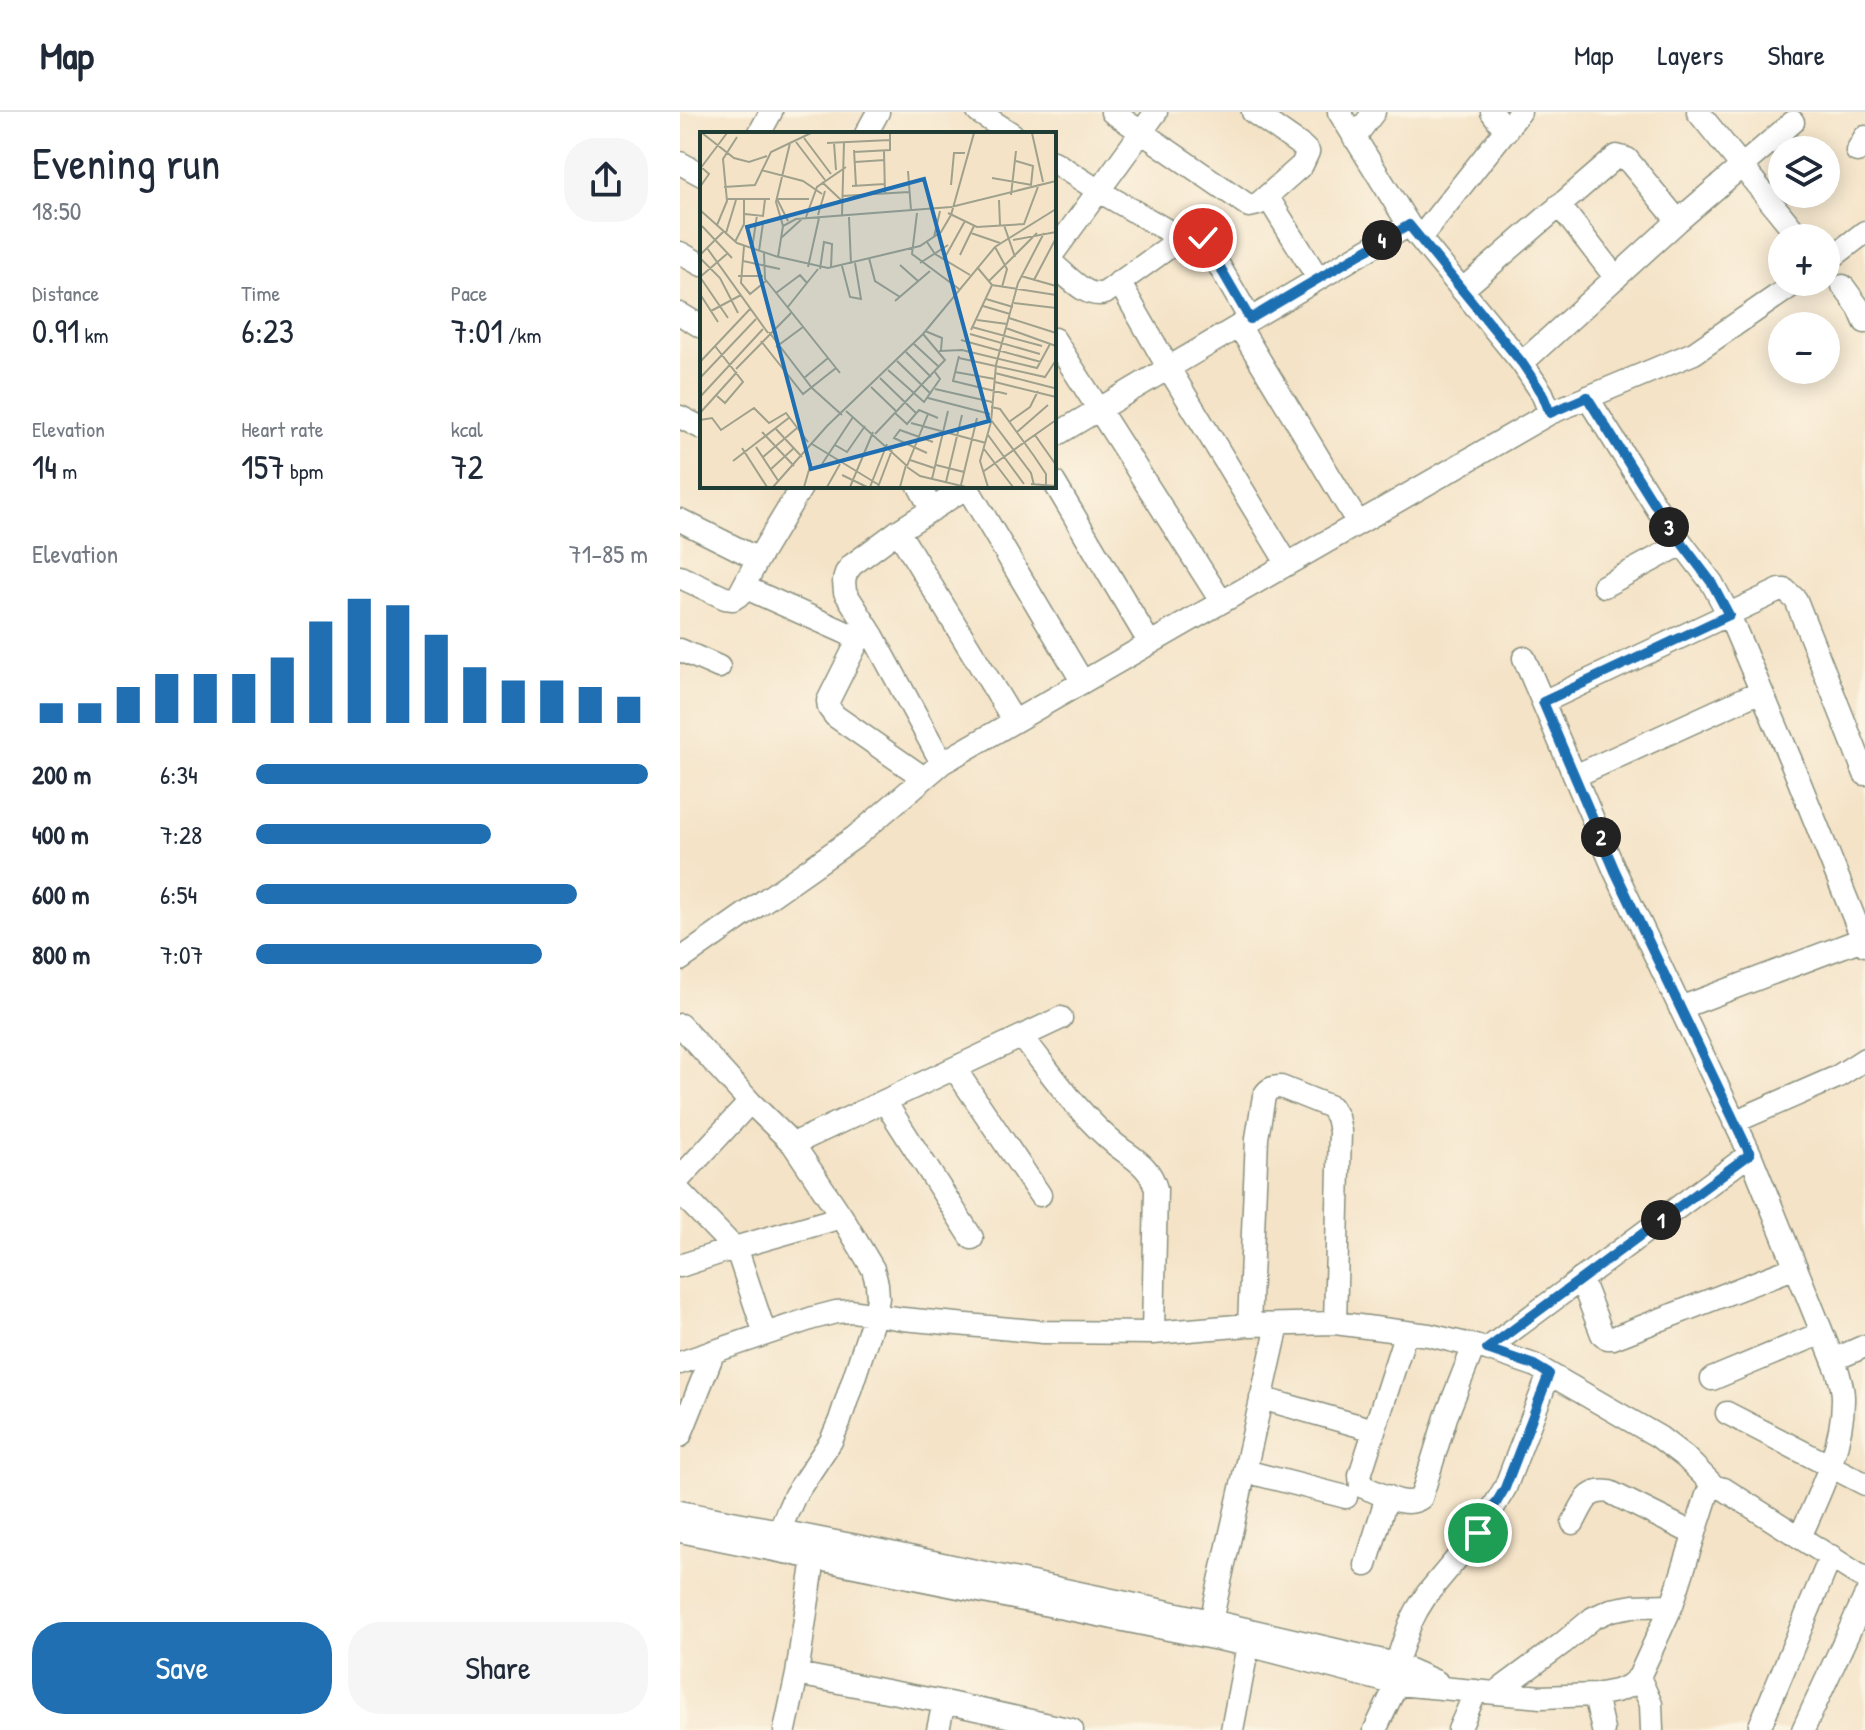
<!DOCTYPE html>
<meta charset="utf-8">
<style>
:root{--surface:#fff;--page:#f6f6f7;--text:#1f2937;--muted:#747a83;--line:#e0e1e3;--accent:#1f6fb2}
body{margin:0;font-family:"Patrick Hand",sans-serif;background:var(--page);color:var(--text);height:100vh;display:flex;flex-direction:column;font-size:30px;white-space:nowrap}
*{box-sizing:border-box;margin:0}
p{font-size:26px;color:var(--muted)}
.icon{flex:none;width:44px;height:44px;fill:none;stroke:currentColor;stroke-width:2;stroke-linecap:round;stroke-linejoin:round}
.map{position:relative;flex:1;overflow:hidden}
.drawer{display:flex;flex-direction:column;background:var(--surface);width:680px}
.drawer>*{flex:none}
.fabs{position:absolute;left:1088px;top:24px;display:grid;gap:16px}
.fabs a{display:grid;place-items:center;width:72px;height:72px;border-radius:50%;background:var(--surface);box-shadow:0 4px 20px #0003;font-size:40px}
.pin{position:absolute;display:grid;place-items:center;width:68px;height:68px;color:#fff;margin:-34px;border:4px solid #fff;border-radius:50%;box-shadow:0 2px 8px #0007}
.km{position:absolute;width:40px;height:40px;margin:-20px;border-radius:50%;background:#222;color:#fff;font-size:22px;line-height:40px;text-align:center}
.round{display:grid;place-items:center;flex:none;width:84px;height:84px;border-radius:32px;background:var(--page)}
.overview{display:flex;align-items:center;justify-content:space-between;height:136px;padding:0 32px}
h1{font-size:44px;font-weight:600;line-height:60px}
.stats{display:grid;grid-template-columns:repeat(3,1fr);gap:12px;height:136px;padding:8px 32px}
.stats div{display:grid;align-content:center}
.stats b{font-size:34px;font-weight:600}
.stats small{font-size:22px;font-weight:400}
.stats p{font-size:22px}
.chart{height:224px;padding:16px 32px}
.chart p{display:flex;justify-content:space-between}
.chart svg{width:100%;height:144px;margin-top:8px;stroke:var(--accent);stroke-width:6}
.primary-button{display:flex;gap:16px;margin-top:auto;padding:16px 32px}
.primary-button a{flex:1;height:92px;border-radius:32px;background:var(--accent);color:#fff;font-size:32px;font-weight:600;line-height:92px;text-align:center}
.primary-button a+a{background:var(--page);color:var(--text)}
ul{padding:0 32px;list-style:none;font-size:26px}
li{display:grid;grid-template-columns:128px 96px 1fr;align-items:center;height:60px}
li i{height:20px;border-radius:10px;background:var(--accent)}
header{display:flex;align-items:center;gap:48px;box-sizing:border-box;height:112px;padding:0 40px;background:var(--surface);border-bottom:2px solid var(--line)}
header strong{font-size:38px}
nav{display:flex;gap:44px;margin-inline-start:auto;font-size:28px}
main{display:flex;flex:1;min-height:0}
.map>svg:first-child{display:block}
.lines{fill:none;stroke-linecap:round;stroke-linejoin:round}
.minor-casing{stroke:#8a907e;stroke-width:25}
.minor{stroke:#fff;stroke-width:22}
.route-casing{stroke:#fff;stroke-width:16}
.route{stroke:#1f6fb2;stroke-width:10}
.inset-road{fill:none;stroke:#9fa18c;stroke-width:2}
.view{fill:#1f6fb2;fill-opacity:0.15;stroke:#1f6fb2;stroke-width:4}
.inset-edge{fill:none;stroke:#1f3d34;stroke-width:4}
</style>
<header>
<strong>Map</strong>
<nav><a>Map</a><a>Layers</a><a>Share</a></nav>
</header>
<main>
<section class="drawer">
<div class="overview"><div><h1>Evening run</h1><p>18:50</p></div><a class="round"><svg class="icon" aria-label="share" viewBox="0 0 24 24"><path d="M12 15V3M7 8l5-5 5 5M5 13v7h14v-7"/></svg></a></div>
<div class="stats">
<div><p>Distance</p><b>0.91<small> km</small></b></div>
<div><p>Time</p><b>6:23</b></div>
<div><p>Pace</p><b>7:01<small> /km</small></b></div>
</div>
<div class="stats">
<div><p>Elevation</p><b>14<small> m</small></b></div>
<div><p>Heart rate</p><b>157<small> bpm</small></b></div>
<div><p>kcal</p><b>72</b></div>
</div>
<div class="chart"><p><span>Elevation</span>71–85 m</p>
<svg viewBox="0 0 160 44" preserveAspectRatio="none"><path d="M5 44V38M15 44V38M25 44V33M35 44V29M45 44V29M55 44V29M65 44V24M75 44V13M85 44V6M95 44V8M105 44V17M115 44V27M125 44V31M135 44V31M145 44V33M155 44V36"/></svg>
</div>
<ul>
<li><b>200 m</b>6:34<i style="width:100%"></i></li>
<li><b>400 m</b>7:28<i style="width:60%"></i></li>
<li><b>600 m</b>6:54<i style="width:82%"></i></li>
<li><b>800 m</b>7:07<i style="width:73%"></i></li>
</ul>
<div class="primary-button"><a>Save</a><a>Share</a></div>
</section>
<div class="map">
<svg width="1185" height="1618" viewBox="0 0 1185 1618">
<rect width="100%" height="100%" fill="#fcf5e5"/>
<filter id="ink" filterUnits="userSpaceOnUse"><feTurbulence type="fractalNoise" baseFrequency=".0125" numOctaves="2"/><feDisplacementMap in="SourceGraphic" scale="16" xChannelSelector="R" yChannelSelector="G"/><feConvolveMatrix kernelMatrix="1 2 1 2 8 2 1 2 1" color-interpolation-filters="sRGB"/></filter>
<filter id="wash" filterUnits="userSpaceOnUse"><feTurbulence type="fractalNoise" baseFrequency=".006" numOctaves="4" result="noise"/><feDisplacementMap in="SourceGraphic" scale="32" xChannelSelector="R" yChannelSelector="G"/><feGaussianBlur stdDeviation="1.8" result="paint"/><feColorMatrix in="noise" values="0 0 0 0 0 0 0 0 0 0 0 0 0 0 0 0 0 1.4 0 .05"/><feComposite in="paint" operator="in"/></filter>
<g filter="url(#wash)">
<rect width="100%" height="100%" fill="#f4e3c7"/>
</g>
<g filter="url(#ink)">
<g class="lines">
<defs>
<path id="minor" d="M298 0 332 22
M432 0 569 94 578 92 622 53 628 40 623 35 573 0
M659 0 729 113 842 251 862 281 870 301
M812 0 826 19
M1018 0 1120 126
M79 22 91 0
M186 22 198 0
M674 26 694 0
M1177 39 1185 25
M374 50 419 79 490 120
M0 51 22 63
M587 84 638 166
M879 93 936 166
M740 126 840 0
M374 140 476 0
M0 141 22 153
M1146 150 1185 120
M374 153C388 164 406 187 425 181L510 120H516L523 126 570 207
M439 170 488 255 607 451
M1163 174 1179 196 1185 210
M782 178 937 44 947 47 998 109
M0 202 22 215
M559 214 678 411
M374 227 541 489
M842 251 998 109 1113 10
M907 285 985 409 1032 471 1049 503 1111 649 1185 833
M0 305 22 316
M374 324 729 113
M374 370 469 530
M239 374 252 398
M287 375 402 569
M0 408 78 447
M218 419 334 609
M0 465 45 486 53 487 59 483 78 447 122 374
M924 474 1002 432
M64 475 171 523 180 525 192 524
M180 525 148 589 149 596 155 604 244 666
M0 538 39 555
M844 546 935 759 1070 1042 1158 1260C1160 1268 1163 1276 1163 1285 1164 1333 1139 1382 1120 1425
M863 590 1100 478H1105L1116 488 1185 662
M262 651 193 524 165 480 164 469 166 461 172 453 218 419 289 374
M895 664 1081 579
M0 848 175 725 262 651 870 301 1014 241 1117 170
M1000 896 1185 826
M0 913 70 990 113 1032 162 1105 193 1157 197 1172 198 1186 195 1202 160 1308 151 1329 115 1383 99 1419
M343 926C372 962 399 1003 436 1033 454 1047 470 1054 476 1077L473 1221
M275 957 360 1083
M205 990 292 1126
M1054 1010 1157 965 1185 947
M113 1032 381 906
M0 1066 70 990
M0 1080 54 1136 60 1147 85 1222
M0 1154 54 1136 162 1105
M901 1167 922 1222 927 1226H933L1116 1155
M569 1213 577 1026 584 984C588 977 592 975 601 975L651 995 657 1005 660 1019 655 1211
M726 1220 680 1363 681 1374 686 1376C702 1382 726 1397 741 1386L766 1305 794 1234
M807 1237 1070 1042
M1153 1248 1185 1234
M0 1251 133 1206 156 1200 172 1199 223 1207 363 1220 473 1221 569 1213 655 1211 749 1223 807 1237 854 1253 979 1325 1005 1345 1035 1375
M1032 1267 1142 1221
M581 1286 694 1318
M1047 1301 1185 1372
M0 1324 34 1239
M565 1359 666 1385
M0 1400 192 1437 531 1509 716 1552 757 1570
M893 1411C904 1392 906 1376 930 1380L1014 1422
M0 1419 568 1533 717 1572 861 1585 915 1583 936 1579 949 1574 959 1565 992 1493 1028 1380 1035 1375 1044 1377 1185 1467
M686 1453 707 1384
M531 1509 598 1213
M716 1552 730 1512 737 1498 747 1482 798 1421 825 1376 869 1262
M117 1562 264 1590 392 1618
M959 1565 971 1592 972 1618
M815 1581 883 1531 913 1506 931 1498 953 1494 992 1493
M915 1583 923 1618
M1080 1614 1151 1444
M105 1618 117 1562 134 1446
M258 1618 264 1590
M552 1618 568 1533
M695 1618 717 1572
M779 1618 796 1579
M1123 1618 1185 1485"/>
</defs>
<!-- minor casing -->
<use href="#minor" class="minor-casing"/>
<!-- minor -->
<use href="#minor" class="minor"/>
</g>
</g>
<g class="lines" filter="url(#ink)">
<defs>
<path id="route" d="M523 126 570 207 729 113 842 251 862 281 870 301 907 285 985 409 1032 471 1049 503 863 590 935 759 1070 1042 807 1237 854 1253 869 1262 825 1376 798 1421"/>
</defs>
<!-- route casing -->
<use href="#route" class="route-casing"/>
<!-- route -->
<use href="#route" class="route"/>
</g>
<!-- overview -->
<g transform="translate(20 20)">
<rect width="356" height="356" fill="#f4e3c7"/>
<path class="inset-road" d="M2 1 34 26 49 30 67 24M332 1 343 50M104 6 131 42M96 10 125 48M127 11 190 8M134 11 136 38M154 18 156 54M184 19 185 62M154 20 190 18V1M316 29 333 34 331 53M155 30 185 28M0 37 27 1M61 38 103 49 122 62M208 39 211 78M292 46 332 53M122 50 141 68M251 53 254 21H265M152 54 185 52M0 55 9 42 0 34M24 55 55 53 71 20 111 1M311 63 316 19M142 64 209 60M26 67H70M76 67H109M77 67 88 89M299 68 300 93M0 78 37 111 78 125 83 94 96 87 251 75 356 49M217 81 212 122 259 157M248 81 277 95 324 92 339 52M45 82 63 84 65 67M118 83 125 59M142 83 144 10M106 85 117 55 146 35M149 85 151 132M17 93 27 69 23 27 37 5M304 93 315 125M2 94 32 126M83 94 76 70 90 11M26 101 36 68M271 101 300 111M234 105 240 79M81 106 103 86M313 108 356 100M35 110 44 92V68M227 110 235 122 270 143M44 114 41 151 50 162 66 149M295 115 307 137 302 155M7 116 68 201M52 117 57 83M59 119 63 91M64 121 65 147 140 241M0 123 24 99M260 123 274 94M79 125 128 136 220 114 241 100 251 83 274 1M0 126 20 146 38 181M169 126 175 149 200 165M244 127 265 89M43 129 80 137M220 131 248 113M200 133 218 149M142 134 150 165 161 167 155 131M108 135 119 86M277 135 292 153 356 163M120 137 124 110 132 112 131 136M38 144H63M321 144 356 154M0 145 28 186M0 145 28 121M334 148 356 106M289 149 337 101M76 161 100 143 107 151M0 162 18 190M286 167 313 175M195 169 230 139M314 171 356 176M283 174 310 182M87 176 118 137M11 179 41 163M309 186 356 201M277 188 307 192M272 195 342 214M306 196 356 214M271 198 292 153M225 199 242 206 241 218M69 200 112 256 142 283M270 202 340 222M261 208 341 230M61 209 103 262 136 236M214 212 239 235M15 214 43 250 25 271 17 264M76 215 103 195M239 219 262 218 337 236 350 212M206 220 231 245M259 224 253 249 307 262M259 226 345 245 356 228M197 229 231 262M0 230 50 177M36 237 91 181M188 238 224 270 240 247 235 240M255 240 295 247M295 241 354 256M0 246 56 187M104 246 128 226M180 246 216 281M295 250 356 265M171 255 197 280M235 257 292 270M0 265 63 197M228 266 290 282M291 275 300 277 334 324 346 342V355M146 279 206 333 200 355M0 281 37 240M195 281 207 292 219 278 238 286M0 288 12 286 21 298 54 276 69 291 86 281 108 310M291 288 331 341 334 353M309 290 330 275 338 259M211 291 286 311M75 296 102 325M62 300 94 334M317 300 348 273M175 302 245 228 223 202M288 303 324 352M335 303 356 333M112 312 179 353M135 313 147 320 165 294M56 315 79 350M42 316 67 355M284 317 313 355M227 321 194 306 200 298 233 310M63 325 97 296M210 328 234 336M33 329 90 285M122 332 153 285M236 333 264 340M207 334 228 282M207 335 220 344 266 355M71 337 94 316M284 339 356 288M142 343 167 355M232 347 248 279M246 350 262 283M331 352 356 354M261 353 277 286M73 355 127 294 223 202 295 115 356 77M104 355 111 331M127 355 140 332M150 355 173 300M170 355 187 312M178 355 192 318M288 355 280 329 291 290 296 233 318 151 344 101"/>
<path class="view" d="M224 47 289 289 111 337 47 95Z"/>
<rect width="356" height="356" class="inset-edge"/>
</g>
</svg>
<div class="fabs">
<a><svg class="icon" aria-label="layers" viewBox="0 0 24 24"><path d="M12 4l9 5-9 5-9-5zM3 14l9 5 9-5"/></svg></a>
<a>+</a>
<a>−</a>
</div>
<div class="pin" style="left:798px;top:1421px;background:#1e9e55"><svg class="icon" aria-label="arrive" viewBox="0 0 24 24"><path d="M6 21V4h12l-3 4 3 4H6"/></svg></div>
<div class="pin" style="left:523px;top:126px;background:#d93025"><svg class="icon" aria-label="check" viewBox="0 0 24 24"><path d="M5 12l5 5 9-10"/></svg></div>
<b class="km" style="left:981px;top:1108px">1</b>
<b class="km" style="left:921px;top:725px">2</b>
<b class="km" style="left:989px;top:415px">3</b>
<b class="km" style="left:702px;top:128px">4</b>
</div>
</main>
